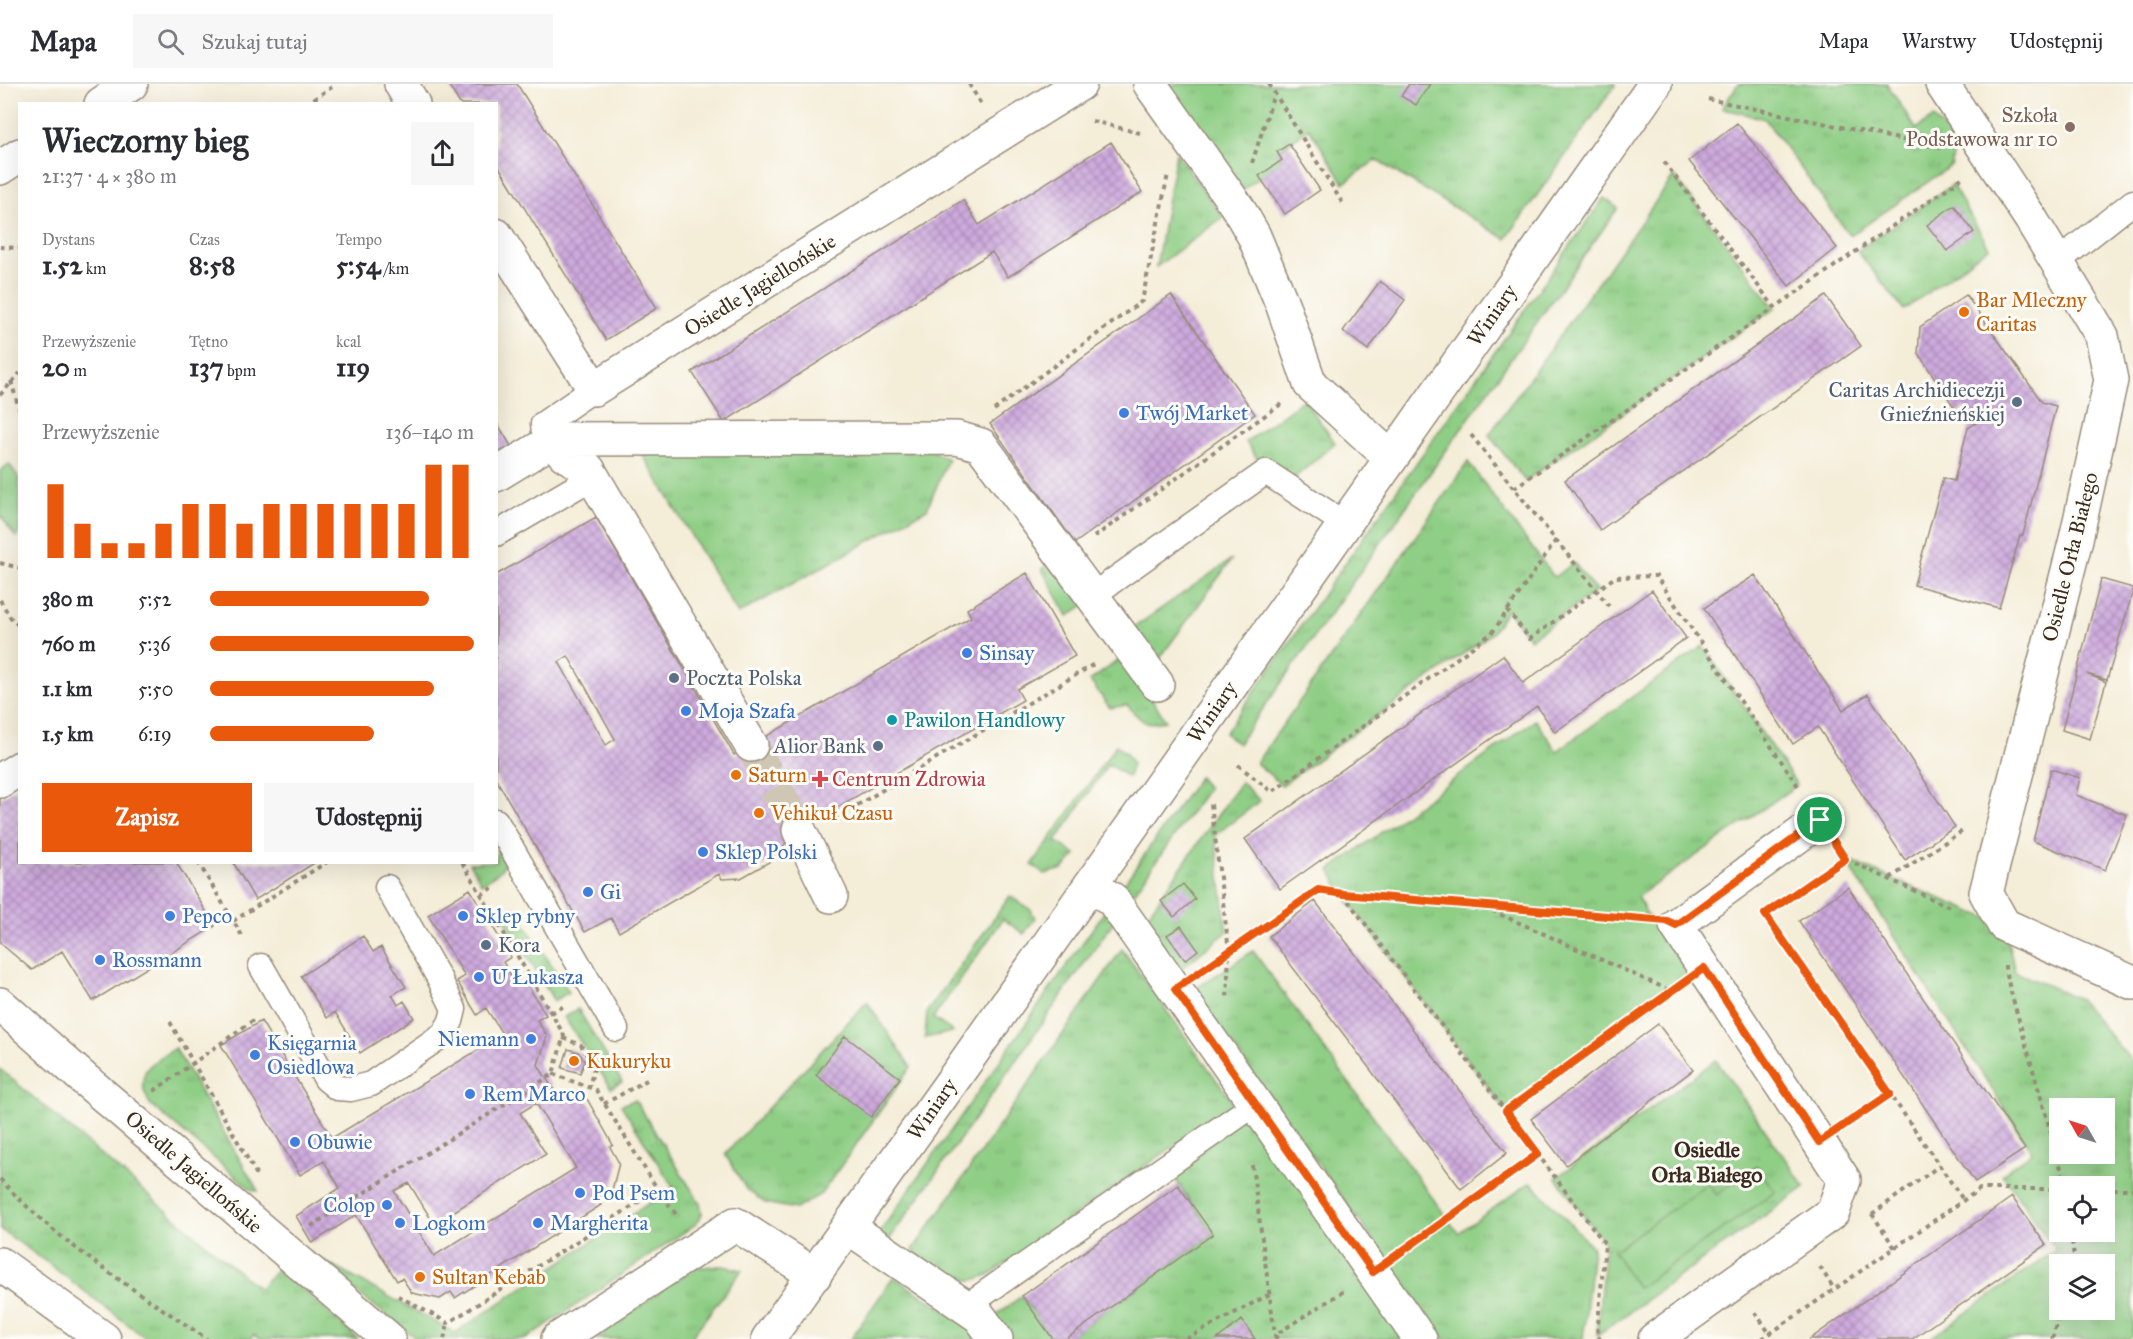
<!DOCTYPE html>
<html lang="pl">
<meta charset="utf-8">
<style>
:root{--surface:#fff;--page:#f7f7f7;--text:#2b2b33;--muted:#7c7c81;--line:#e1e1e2;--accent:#ea580c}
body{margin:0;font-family:"IM FELL Great Primer",serif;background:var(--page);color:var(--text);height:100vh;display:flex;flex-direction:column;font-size:22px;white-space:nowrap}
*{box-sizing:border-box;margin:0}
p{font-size:20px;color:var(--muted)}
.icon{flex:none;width:33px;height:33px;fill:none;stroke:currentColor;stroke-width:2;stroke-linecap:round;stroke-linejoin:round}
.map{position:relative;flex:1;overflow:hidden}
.details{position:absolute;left:18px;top:18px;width:480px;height:762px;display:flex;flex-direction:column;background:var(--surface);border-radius:0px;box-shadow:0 6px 24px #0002}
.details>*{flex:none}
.needle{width:39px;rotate:309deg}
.buttons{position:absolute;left:2049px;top:1014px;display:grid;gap:12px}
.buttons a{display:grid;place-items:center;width:66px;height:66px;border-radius:0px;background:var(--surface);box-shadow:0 6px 24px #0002;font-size:30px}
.pin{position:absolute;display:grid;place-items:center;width:51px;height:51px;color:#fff;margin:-26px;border:3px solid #fff;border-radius:50%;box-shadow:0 2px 6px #0007}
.round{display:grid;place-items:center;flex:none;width:63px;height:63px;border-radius:0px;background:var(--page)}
.head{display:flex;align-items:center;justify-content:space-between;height:102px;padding:0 24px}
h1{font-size:33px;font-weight:800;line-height:45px}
.metrics{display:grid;grid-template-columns:repeat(3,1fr);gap:9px;height:102px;padding:6px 24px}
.metrics div{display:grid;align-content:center}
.metrics b{font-size:26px;font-weight:800}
.metrics small{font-size:16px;font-weight:400}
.metrics p{font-size:16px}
.chart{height:168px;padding:12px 24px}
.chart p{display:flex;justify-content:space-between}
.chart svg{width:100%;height:108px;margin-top:6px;stroke:var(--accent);stroke-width:6}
.cta{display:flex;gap:12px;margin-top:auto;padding:12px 24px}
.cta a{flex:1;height:69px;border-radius:0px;background:var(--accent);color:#fff;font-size:24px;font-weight:800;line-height:69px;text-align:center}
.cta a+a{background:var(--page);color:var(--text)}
ul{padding:0 24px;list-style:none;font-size:20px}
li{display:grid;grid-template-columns:96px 72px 1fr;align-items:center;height:45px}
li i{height:15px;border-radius:8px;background:var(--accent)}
header{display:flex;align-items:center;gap:36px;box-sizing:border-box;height:84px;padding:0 30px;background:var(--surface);border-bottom:2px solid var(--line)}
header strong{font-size:28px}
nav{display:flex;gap:33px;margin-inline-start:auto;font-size:21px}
.search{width:420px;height:54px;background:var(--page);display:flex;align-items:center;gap:15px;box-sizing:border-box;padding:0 21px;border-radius:0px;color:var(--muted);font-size:22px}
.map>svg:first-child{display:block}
.grass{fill:url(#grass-tufts);stroke:#657c52;stroke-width:1.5;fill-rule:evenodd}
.park{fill:#8fce85;stroke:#657c52;stroke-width:1.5}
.building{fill:url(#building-cross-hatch);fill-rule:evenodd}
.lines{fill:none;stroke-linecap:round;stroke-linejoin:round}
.street-tunnel{stroke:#cfc6b3;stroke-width:33;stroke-dasharray:33 16;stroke-linecap:butt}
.lane-casing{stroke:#988c7b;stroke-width:27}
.street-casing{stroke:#988c7b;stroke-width:36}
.secondary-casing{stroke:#988c7b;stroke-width:36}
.path{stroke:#988c7b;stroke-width:4;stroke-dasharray:4.5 4.5;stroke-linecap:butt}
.lane{stroke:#fff;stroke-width:24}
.street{stroke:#fff;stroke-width:33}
.secondary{stroke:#fff;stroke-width:33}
.route-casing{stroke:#fff;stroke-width:12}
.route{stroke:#ea580c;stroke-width:8}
.education-dot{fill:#8d6e63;stroke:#fdfcf7;stroke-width:2}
.food-dot{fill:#e8710a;stroke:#fdfcf7;stroke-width:2}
.service-dot{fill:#5c6f8a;stroke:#fdfcf7;stroke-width:2}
.shop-dot{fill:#3f7fe0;stroke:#fdfcf7;stroke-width:2}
.culture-dot{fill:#0f9aa8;stroke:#fdfcf7;stroke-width:2}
.health-dot{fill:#e0444e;stroke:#fdfcf7;stroke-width:2}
.labels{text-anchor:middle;stroke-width:6;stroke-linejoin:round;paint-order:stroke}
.education-label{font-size:21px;fill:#785e54;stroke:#fdfcf7;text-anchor:end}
.street-label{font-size:21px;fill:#3b2a1e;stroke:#fdfcf7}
.food-label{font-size:21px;fill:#c56008;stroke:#fdfcf7;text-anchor:start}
.service-label{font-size:21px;fill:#4e5e75;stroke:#fdfcf7;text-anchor:end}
.shop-label{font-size:21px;fill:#366cbe;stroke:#fdfcf7;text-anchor:start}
.culture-label{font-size:21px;fill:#0d838f;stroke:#fdfcf7;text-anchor:start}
.health-label{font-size:21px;fill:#be3a42;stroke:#fdfcf7;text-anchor:start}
.neighbourhood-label{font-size:22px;font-weight:bold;fill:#3b2a1e;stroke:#fdfcf7}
</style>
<header>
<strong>Mapa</strong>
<div class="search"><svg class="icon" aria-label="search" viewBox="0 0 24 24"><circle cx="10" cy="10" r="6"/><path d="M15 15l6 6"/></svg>Szukaj tutaj</div>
<nav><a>Mapa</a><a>Warstwy</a><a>Udostępnij</a></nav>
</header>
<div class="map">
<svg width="2133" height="1255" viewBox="0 0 2133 1255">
<defs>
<pattern id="grass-tufts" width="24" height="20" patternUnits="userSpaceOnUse" patternTransform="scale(1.5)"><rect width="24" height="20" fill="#8fce85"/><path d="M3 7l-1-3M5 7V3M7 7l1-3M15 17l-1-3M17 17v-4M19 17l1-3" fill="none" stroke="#7cb172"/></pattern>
<pattern id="building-cross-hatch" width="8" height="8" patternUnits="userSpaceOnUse" patternTransform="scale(1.5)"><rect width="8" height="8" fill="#ceaade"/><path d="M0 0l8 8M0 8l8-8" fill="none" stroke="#a88bb3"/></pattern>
</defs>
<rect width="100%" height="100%" fill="#fdfcf7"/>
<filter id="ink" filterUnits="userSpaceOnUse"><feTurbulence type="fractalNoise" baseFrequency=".0167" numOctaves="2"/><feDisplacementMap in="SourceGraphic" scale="12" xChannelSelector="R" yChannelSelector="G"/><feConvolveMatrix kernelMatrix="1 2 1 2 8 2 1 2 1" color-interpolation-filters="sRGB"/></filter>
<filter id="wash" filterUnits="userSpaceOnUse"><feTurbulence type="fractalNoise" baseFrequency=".008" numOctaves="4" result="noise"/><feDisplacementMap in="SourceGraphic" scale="24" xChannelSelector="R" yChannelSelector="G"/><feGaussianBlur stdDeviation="1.35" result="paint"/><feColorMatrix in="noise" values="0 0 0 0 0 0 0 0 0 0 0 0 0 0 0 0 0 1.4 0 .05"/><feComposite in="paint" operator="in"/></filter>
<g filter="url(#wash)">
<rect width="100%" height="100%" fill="#f4edd8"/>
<!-- grass -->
<path class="grass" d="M1139 0H1616L1506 155 1376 76 1344 99 1309 44 1277 68 1282 76 1244 105Z
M1738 0H1887L1916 45 1933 34 1954 54 1952 81 1850 152 1765 35 1722 24Z
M1176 69 1223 133 1156 183Z
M1674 92 1775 224 1525 397 1489 351Z
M1952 101 1989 163 1904 226 1857 167Z
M1604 114 1618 124 1238 660 1225 649Z
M1304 315 1335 359 1285 402 1266 388 1246 358Z
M927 364 948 375 927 425 738 530 640 366Z
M1468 378 1554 493 1574 479 1596 507 1530 555 1507 526 1492 549 1282 701 1256 679Z
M1232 475 1149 589 1122 552Z
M1048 481 1057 482 1084 521 1068 532 1042 485Z
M1703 562 1797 701 1637 813 1650 835 1526 825 1676 841 1704 884 1506 1027 1343 810 1330 786 1535 636 1557 667Z
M1124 572 1166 637C1144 642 1141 637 1127 621L1110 624 1090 597Z
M1116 661 1126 669 1132 679 1128 693 1108 680 1056 757 1076 771 1063 785 1045 790 1032 781Z
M1199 693 1208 704 889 1156 879 1149Z
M1241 698 1260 717 1215 751 1227 848 1179 886 1145 835Z
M497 764 505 778 501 786 482 800 469 779 496 778Z
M1845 775 2004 841 2015 888 2078 914 2133 979V1252L2129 1255H1929L2056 1166 2002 1090 2032 1068ZM2060 1024H2104V1070H2060ZM2060 1102H2104V1148H2060ZM2060 1180H2104V1226H2060Z
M1010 812 1031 826 1035 834 1024 850 1003 835 933 934 953 948 925 954 927 928Z
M514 824 569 908 554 917 502 831Z
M1122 865 1234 1020 989 1191C984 1192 977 1196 971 1196 948 1196 929 1180 913 1166Z
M1253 867 1458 1149 1531 1098 1593 1164 1583 1255H1444L1193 906Z
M867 918 911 983 821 1110 796 1125 765 1119 746 1105 725 1070Z
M578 925 622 998 611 1004 564 933Z
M175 964 258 1107 252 1106 150 1020C132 988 150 980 175 964Z
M1716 976 1805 1103 1597 1251 1605 1160 1556 1094Z
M0 985 259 1205 278 1184 358 1255H259L254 1251 250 1255H147L45 1177 0 1145Z
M635 1016 700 1119 702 1130 696 1140 526 1255H417L300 1164 455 1249 673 1103 621 1021Z
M1244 1026 1420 1255H1066L1213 1150 1166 1082Z
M723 1182 742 1186 690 1255H596L670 1200 698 1183Z
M893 1193 970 1242 979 1255H851Z
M1022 1212 1053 1255H996L984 1240Z"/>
<!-- park -->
<path class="park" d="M9 380 19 394V450L16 453 0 431V387Z
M1757 1082 1775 1108 1638 1204 1613 1167 1708 1100 1716 1111Z"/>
<g id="blocks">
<!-- building -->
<path class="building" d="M448 0H517L657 224 606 256 496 78V20H460Z
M1409 0H1430L1416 21 1401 12Z
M1737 39 1837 164 1789 202 1689 77Z
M1111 58 1142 108 1008 193 992 168 724 338 692 288 963 116 979 141Z
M1289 60 1320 106 1285 130 1259 92 1282 76 1277 68Z
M1954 121 1974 148 1947 167 1927 141Z
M1380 197 1405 216 1368 266 1343 247Z
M1171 211 1255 330 1075 459 990 340Z
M1966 211 2042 318 2056 322 2023 451 2020 452 1999 524 1914 501 1943 394 1954 397 1968 344 1976 339 1966 323 1958 329 1918 269 1920 243Z
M1826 212 1861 262 1600 446 1565 396Z
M496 337 511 362 496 371Z
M596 433 734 671 971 533 967 525 1027 489 1075 572 1017 605 1023 616 784 754 786 758 776 774 741 794 722 795 719 790 619 848 611 834 585 848 496 695V491ZM568 572 615 655 606 661 559 578Z
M1755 491 1843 626 1868 610 1955 743 1905 776 1818 643 1793 660 1704 524Z
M2101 495 2133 504V507L2107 596 2087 590 2106 598 2090 655 2062 646Z
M1652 506 1686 554 1555 648 1537 622 1280 805 1245 755 1503 571 1523 599Z
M2051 685 2080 694 2076 711 2127 731 2105 786 2033 757Z
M20 702V778H176L215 842 93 917 62 867 32 886 0 859V714Z
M233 778H316L255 816Z
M1183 800 1195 815 1174 833 1161 817Z
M1848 803 2025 1065 1975 1098 1799 837Z
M470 805 511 873 503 878 517 902 525 897 546 931 537 936 547 952 538 981 555 1008 587 1015 613 1061 610 1063 619 1079 612 1106 597 1115 601 1121 455 1214 451 1208 440 1215 412 1209 402 1194 397 1197 356 1131 312 1159 296 1132 340 1104 324 1077 300 1091 221 961 261 937 332 1054 503 951 486 924 477 931 457 897 465 892 428 831ZM536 1019 576 1084 434 1172 394 1107 409 1099 434 1140 546 1070 520 1029Z
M1315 817 1507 1069 1461 1105 1269 852Z
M1181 842 1198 866 1185 876 1167 851Z
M363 852 373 868 381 863 406 903 392 911 398 921 404 917 414 934 360 969 335 928 327 934 301 892Z
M1658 940 1693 986 1566 1081 1531 1035Z
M845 952 900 994 871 1033 816 991Z
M568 965 578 968 585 977 580 989 562 984Z
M1178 1101 1213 1150 1066 1255H1053L1022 1212Z
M2012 1113 2046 1161 1912 1255H1810Z
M1242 1236 1255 1255H1217Z"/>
</g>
</g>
<g filter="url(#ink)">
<use href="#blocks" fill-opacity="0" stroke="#988c7b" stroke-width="1.5"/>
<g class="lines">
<!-- street-tunnel -->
<path class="street-tunnel" d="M751 661 799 746"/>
<defs>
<path id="lane" d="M2057 178 2133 118
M543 340 594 305
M496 450 593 393
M1093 511 1266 388 1345 440
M496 737 616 945
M261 882 326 995 337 1004 351 1005 371 1000 444 950 451 937 454 925 439 894 387 803
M965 1223 1255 1020"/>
<path id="street" d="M401 0 413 20
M1150 0 1238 124 1254 152 1283 222 1310 300 1391 374
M1942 0 2031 135 2102 252 2111 296 2076 455 1986 809 2004 841 2133 899
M101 20 131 0
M0 84 20 71
M496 151 594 305 1080 0
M548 345 564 370 588 385 751 661
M496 391 555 355 957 354 981 361 1157 600
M0 697 20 684
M799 746 831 812
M1090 802 1112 815 1420 1255
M0 920 83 994 389 1255
M848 1143 979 1232 996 1255
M558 1255 735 1140 815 1191
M1655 1255 1833 1128 1844 1096 1676 841 1820 736"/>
<path id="secondary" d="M0 1180 104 1255
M768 1255 960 986 1655 0"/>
</defs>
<!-- lane casing -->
<use href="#lane" class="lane-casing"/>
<!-- street casing -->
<use href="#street" class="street-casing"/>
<!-- secondary casing -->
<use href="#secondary" class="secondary-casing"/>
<!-- path -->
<path class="path" d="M969 0 981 20
M1269 0 1343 120
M1708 15 1941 64
M306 20 332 3
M1092 37 1140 49
M1664 78 1775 224
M1252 79 1274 10
M0 163 20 164
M11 297 20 328
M0 311 20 289
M994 326 1142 217 1168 90
M1471 351 1609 522
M1514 404 1962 94
M1094 453 1281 320
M0 479 20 484
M0 516 10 533 20 543
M1507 526 1530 555 1615 493 1656 492 1800 705
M1238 681 1272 708 1492 549 1556 456
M1211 720 1229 867 1227 915
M834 735 1096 579
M198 778 244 855
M1890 794 1964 746
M1344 810 1641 834
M481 811 496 802
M1484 823 1671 907
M1765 829 1964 1117
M1765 830 1845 775 1952 824
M233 837 327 778
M2005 881V887L2066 1102
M1205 884 1318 806 1343 810 1605 1160 1597 1251 1600 1255
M551 929 566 921
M170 938 258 1093
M563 954 581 961 594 984 589 1003
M553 990 596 1006 658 1106 678 1133
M154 1007 255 935
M604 1020 647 996
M1506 1027 1676 905
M1848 1038 1890 1010
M1252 1081 1275 1251
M0 1095C59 1160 135 1206 207 1255
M2104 1105H2133
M1872 1130 1939 1082
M1872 1130 1895 1164
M311 1142 553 990 564 951 462 778
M2071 1148 2074 1173 2072 1180
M1402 1167 1538 1070
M1820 1183 1834 1205
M398 1212 448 1239 658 1106
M1755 1228 1770 1250
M444 1255 448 1239
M1186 1255 1270 1210
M1277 1255 1275 1251 1344 1207
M1762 1255 1980 1105H2060
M2052 1255 2060 1226"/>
<!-- lane -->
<use href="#lane" class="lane"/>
<!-- street -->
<use href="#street" class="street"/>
<!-- secondary -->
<use href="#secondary" class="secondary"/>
</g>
</g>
<g class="lines" filter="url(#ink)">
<defs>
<path id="route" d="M1820 736 1845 775 1765 830 1890 1010 1819 1058 1704 884 1506 1027 1538 1070 1373 1188 1175 905 1318 806 1343 810 1667 837 1676 841Z"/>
</defs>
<!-- route casing -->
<use href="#route" class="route-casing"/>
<!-- route -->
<use href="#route" class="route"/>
</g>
<!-- markers -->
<circle class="education-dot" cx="2070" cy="43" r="6"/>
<g class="food-dot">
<circle cx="1964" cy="228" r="6"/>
<circle cx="736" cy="691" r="6"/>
<circle cx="759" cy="729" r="6"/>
<circle cx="574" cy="977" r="6"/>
<circle cx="420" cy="1193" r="6"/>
</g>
<g class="service-dot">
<circle cx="2017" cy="318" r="6"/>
<circle cx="674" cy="594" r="6"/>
<circle cx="878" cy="662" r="6"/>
<circle cx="486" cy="861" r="6"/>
</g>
<g class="shop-dot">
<circle cx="1124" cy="329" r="6"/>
<circle cx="967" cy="569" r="6"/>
<circle cx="686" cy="627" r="6"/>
<circle cx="703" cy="768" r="6"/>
<circle cx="588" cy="808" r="6"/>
<circle cx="170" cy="832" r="6"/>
<circle cx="463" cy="832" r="6"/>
<circle cx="100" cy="876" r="6"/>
<circle cx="479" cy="893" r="6"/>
<circle cx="531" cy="955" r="6"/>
<circle cx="255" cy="971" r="6"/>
<circle cx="470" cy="1010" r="6"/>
<circle cx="295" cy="1058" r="6"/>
<circle cx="580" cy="1109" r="6"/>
<circle cx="387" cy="1121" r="6"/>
<circle cx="400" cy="1139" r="6"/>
<circle cx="538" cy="1139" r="6"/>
</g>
<circle class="culture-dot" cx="892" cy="636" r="6"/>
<path class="health-dot" d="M817 686h6v6h6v6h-6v6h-6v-6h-6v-6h6z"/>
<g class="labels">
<!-- education labels -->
<g class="education-label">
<text x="2058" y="38">Szkoła<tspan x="2058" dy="24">Podstawowa nr 10</tspan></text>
</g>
<!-- street labels -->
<g class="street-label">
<text transform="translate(760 201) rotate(-32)" y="7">Osiedle Jagiellońskie</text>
<text transform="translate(1492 231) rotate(-55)" y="7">Winiary</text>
<text transform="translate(2070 473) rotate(-76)" y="7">Osiedle Orła Białego</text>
<text transform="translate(1212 628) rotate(-55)" y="7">Winiary</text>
<text transform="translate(932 1025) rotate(-55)" y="7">Winiary</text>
<text transform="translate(194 1088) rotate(41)" y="7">Osiedle Jagiellońskie</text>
</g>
<!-- food labels -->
<g class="food-label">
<text x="1976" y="223">Bar Mleczny<tspan x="1976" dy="24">Caritas</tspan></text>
<text x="748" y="698">Saturn</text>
<text x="771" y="736">Vehikuł Czasu</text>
<text x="586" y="984">Kukuryku</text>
<text x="432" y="1200">Sultan Kebab</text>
</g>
<!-- service labels -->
<g class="service-label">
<text x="2005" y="313">Caritas Archidiecezji<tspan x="2005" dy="24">Gnieźnieńskiej</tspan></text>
<text x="686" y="601" text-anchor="start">Poczta Polska</text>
<text x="866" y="669">Alior Bank</text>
<text x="498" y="868" text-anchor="start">Kora</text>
</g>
<!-- shop labels -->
<g class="shop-label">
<text x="1136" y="336">Twój Market</text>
<text x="979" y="576">Sinsay</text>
<text x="698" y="634">Moja Szafa</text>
<text x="715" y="775">Sklep Polski</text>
<text x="600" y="815">Gi</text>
<text x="182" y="839">Pepco</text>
<text x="475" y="839">Sklep rybny</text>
<text x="112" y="883">Rossmann</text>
<text x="491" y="900">U Łukasza</text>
<text x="519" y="962" text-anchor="end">Niemann</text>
<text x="267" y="966">Księgarnia<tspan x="267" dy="24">Osiedlowa</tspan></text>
<text x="482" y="1017">Rem Marco</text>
<text x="307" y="1065">Obuwie</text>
<text x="592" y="1116">Pod Psem</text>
<text x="375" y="1128" text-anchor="end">Colop</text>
<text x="412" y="1146">Logkom</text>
<text x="550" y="1146">Margherita</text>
</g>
<!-- culture labels -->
<g class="culture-label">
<text x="904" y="643">Pawilon Handlowy</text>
</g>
<!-- health labels -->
<g class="health-label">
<text x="832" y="702">Centrum Zdrowia</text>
</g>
<!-- neighbourhood labels -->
<g class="neighbourhood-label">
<text x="1707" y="1073">Osiedle<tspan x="1707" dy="25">Orła Białego</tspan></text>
</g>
</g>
</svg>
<div class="buttons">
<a><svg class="needle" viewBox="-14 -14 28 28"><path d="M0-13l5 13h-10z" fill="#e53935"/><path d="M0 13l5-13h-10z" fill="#7c7c81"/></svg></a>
<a><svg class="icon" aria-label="locate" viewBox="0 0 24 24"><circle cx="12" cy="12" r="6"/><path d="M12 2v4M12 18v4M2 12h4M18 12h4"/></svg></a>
<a><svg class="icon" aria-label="layers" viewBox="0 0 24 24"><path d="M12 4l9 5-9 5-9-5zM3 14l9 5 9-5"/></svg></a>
</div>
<div class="pin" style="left:1820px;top:736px;background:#1e9e55"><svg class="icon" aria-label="arrive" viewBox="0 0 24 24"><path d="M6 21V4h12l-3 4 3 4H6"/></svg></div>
<section class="details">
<div class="head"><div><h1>Wieczorny bieg</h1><p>21:37 · 4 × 380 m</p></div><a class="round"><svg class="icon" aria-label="share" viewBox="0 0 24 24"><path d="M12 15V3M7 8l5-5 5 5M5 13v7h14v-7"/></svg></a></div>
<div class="metrics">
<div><p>Dystans</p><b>1.52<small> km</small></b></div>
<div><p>Czas</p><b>8:58</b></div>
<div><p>Tempo</p><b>5:54<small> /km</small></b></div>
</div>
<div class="metrics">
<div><p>Przewyższenie</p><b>20<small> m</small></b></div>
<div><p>Tętno</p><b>137<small> bpm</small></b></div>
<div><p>kcal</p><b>119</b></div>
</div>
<div class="chart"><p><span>Przewyższenie</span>136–140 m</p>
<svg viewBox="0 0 160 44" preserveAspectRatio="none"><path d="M5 44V14M15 44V30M25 44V38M35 44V38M45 44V30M55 44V22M65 44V22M75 44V30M85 44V22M95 44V22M105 44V22M115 44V22M125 44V22M135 44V22M145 44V6M155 44V6"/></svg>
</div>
<ul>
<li><b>380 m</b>5:52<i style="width:83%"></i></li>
<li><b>760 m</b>5:36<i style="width:100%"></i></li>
<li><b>1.1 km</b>5:50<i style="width:85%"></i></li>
<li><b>1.5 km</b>6:19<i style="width:62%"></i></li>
</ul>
<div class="cta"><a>Zapisz</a><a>Udostępnij</a></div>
</section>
</div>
